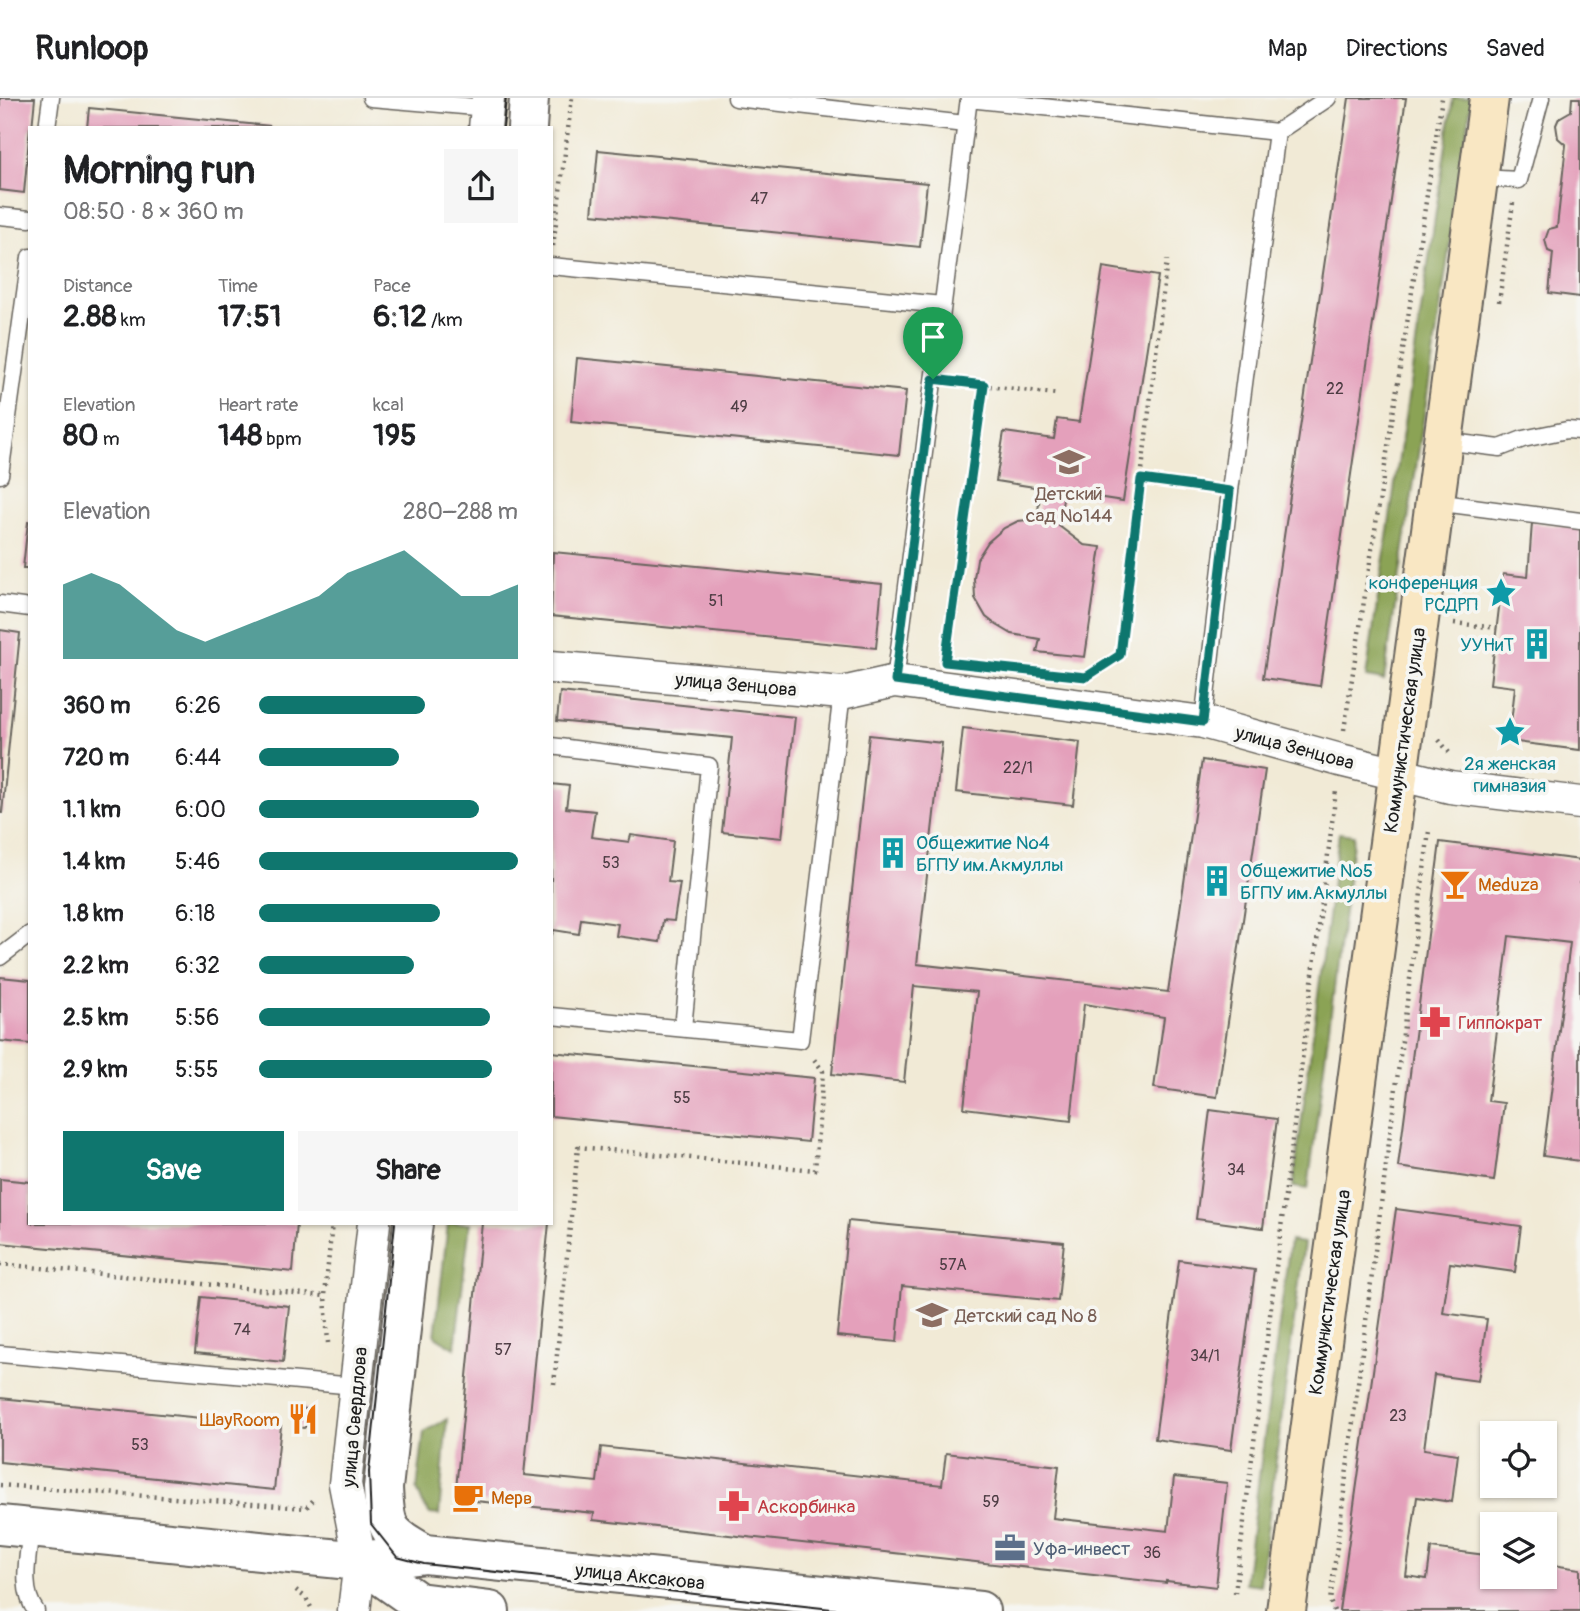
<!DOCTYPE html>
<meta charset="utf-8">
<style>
:root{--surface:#fff;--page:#f6f6f6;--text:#202124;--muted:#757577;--line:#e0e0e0;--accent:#0f766e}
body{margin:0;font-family:Pangolin,sans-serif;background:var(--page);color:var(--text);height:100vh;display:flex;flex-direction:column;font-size:26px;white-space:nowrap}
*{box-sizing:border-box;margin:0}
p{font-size:23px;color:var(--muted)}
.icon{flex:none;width:38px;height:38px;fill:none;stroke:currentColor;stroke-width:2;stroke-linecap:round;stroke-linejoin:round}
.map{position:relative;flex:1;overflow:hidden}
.sheet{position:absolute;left:28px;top:28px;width:525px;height:1099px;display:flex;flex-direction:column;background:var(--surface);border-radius:0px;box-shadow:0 2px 5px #0004}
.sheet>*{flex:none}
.buttons{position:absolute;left:1480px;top:1323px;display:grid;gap:14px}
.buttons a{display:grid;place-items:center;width:77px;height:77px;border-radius:0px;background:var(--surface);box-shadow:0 2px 5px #0004;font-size:35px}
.pin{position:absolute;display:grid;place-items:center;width:60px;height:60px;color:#fff;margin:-72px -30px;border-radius:50% 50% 50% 0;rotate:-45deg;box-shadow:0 0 7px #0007}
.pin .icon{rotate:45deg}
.round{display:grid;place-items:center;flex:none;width:74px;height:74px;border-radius:0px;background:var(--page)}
.head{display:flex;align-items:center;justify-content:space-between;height:119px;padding:0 35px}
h1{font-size:38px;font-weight:800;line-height:52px}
.metrics{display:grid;grid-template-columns:repeat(3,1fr);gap:10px;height:119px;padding:7px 35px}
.metrics div{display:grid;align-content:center}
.metrics b{font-size:30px;font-weight:800}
.metrics small{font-size:19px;font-weight:400}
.metrics p{font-size:19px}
.chart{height:196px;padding:14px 35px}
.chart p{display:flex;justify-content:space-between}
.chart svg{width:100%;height:126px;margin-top:7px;fill:var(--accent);opacity:.7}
.primary-button{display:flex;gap:14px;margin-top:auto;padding:14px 35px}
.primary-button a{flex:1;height:80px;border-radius:0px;background:var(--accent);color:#fff;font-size:28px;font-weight:800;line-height:80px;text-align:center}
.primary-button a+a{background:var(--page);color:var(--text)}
ul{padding:0 35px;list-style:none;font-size:23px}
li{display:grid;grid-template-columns:112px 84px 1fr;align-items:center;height:52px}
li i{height:18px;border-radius:9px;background:var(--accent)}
header{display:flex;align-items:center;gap:42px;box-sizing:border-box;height:98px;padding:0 35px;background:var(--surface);border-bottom:2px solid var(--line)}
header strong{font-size:33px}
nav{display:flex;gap:38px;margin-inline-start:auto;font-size:24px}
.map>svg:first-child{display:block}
.forest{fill:#8ba354;stroke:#546038;stroke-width:2}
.building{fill:#e4a0bb}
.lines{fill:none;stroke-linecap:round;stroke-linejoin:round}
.service-casing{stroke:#67645d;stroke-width:19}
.minor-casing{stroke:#67645d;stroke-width:35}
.tertiary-casing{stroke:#67645d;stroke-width:42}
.secondary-casing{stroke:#67645d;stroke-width:42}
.path{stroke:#67645d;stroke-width:4.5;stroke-dasharray:2 5;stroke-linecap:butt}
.service{stroke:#fff;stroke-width:16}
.minor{stroke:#fff;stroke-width:32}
.tertiary{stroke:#fff;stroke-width:38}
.secondary{stroke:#f9e7c3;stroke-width:38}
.tram{stroke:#1c1c1c;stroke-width:2}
.route-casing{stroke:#fff;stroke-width:14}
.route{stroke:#0f766e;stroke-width:9}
.labels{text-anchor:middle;stroke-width:7;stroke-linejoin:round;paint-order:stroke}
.number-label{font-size:16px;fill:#4e3d44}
.education-label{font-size:19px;fill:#785e54;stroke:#f6f6f2}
.culture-label{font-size:19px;fill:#0d838f;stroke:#f6f6f2;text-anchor:end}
.street-label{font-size:19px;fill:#1c1c1c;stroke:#f6f6f2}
.food-label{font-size:19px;fill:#c56008;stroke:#f6f6f2;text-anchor:start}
.health-label{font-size:19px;fill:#be3a42;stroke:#f6f6f2;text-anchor:start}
.service-label{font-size:19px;fill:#4e5e75;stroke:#f6f6f2;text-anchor:start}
</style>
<header>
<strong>Runloop</strong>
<nav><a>Map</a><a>Directions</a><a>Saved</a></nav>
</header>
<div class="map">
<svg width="1580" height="1513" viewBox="0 0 1580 1513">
<rect width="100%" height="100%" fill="#f6f6f2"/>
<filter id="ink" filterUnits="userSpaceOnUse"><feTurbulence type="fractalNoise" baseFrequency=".0143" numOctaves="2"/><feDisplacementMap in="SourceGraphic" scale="14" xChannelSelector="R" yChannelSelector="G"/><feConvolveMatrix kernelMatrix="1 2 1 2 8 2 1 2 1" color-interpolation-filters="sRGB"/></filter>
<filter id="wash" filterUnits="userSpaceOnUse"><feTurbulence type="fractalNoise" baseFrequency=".00686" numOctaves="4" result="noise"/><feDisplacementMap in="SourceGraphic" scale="28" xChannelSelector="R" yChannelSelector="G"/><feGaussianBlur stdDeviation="1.57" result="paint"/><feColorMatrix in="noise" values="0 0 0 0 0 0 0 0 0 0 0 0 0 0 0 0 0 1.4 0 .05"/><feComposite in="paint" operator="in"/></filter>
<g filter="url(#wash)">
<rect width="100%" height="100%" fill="#f1ead6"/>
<!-- forest -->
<path class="forest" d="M1453 0H1472L1384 582 1366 579Z
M1339 735 1354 737 1308 1091 1293 1089Z
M448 1125H470L455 1250 435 1238Z
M1290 1143 1304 1145 1260 1487 1245 1485Z
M447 1321 439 1417 430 1416 423 1406 417 1391 424 1334Z"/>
<g id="blocks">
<!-- building -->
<path class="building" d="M0 0H35L32 30H30L24 95 0 92Z
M1349 0H1406L1320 588 1263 580Z
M1572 0H1580V199L1549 195 1553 155 1548 153 1545 142 1549 131 1557 129 1566 47 1558 40 1556 27 1559 20 1571 13Z
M89 10 270 28V30H87Z
M598 52 927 85 920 149 592 116Z
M1103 169 1158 178 1123 403 1064 394 1059 428 1084 447 1101 449 1085 559 1037 554 1040 541 1012 536 995 526 986 519 975 500 974 480 977 461 988 444 1004 430 1018 423 1037 421 1041 390 996 383 1004 334 1054 341 1057 321 1079 324Z
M577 260 906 293 899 357 571 324Z
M28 424H30V470H23Z
M1532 425 1580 430V652L1509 643 1515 589 1490 586 1503 476 1528 479Z
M553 454 882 486 876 550 551 518Z
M0 532 20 535 2 715H0Z
M560 594 795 619 782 740 722 734 732 640 557 623Z
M963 630 1080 644 1073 707 956 694Z
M869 637 942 645 917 866 1168 894 1202 662 1265 672 1217 999 1154 990 1164 919 1084 906 1071 1023 964 1010 977 894 914 888 904 984 832 976Z
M551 686 569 688 566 710 595 713 591 739 629 744 631 737 673 743 668 784 680 785 674 823 663 822 660 844 616 838 618 826 581 821 579 836 554 832 551 838Z
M1440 744 1580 762V1063L1543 1058 1570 845 1509 838 1488 1003 1504 1005 1494 1083 1398 1069Z
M0 879 30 882V946L0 943Z
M551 954 814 980 808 1044 551 1018Z
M1210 1012 1277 1021 1263 1130 1196 1121Z
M0 1081 30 1084V1125H297L293 1174 0 1145Z
M1396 1111 1521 1128 1515 1174 1450 1165 1443 1215 1487 1221 1478 1283 1434 1277 1424 1351 1458 1356 1452 1404 1417 1399 1406 1478 1427 1481 1431 1450 1493 1458V1479H1545V1466L1580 1471V1513H1339Z
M848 1123 1064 1144 1058 1203 902 1188 897 1244 837 1238Z
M482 1125H549L524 1377 597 1384 601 1349 942 1387 946 1355 1059 1368 1053 1420 1168 1433 1174 1379 1227 1385 1216 1489 1166 1483V1485L593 1422 594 1415 455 1401Z
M1179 1162 1255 1172 1231 1352 1155 1341Z
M201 1199 289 1208 283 1264 195 1255Z
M0 1300 281 1328 274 1392 0 1364Z
M298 1310 306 1311 310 1317 309 1325 304 1330 296 1329Z"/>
</g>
</g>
<g filter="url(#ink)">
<use href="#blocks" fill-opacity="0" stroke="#67645d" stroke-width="2"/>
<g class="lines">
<defs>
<path id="service" d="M371 0 487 10
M736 0 965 26
M969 1 1277 34 1328 0
M47 30 51 0
M1479 80 1519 82 1541 0
M0 118 30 121
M551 168 942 207
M1443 343 1500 350 1523 341 1567 332 1580 333
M0 377 30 159
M1435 404 1580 423
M0 506 30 510
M895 583 969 0
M1203 624 1230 393 1277 34
M551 648 709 668 683 930
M0 859 30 836
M551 918 800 942 842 595
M0 1256 355 1288
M31 1430C29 1456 19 1491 36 1513"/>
<path id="minor" d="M485 30 488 0
M551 569 842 595 895 583 1203 624 1340 662 1450 689 1580 705
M354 1513 360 1463 345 1386 374 1125"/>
<path id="tertiary" d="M527 30 529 0
M413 1125 383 1390C385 1433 388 1435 425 1456
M0 1427 360 1463 425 1456 980 1513
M360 1463 418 1504 490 1513"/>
<path id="secondary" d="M1286 1513 1489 0"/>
</defs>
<!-- service casing -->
<use href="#service" class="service-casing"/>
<!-- minor casing -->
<use href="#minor" class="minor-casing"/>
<!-- tertiary casing -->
<use href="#tertiary" class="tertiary-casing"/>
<!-- secondary casing -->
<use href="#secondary" class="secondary-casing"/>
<!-- path -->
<path class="path" d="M553 148 572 0
M1499 204 1513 105
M955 284 1056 296
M1141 381 1210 390
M1454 525 1497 530
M946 560 984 287
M1089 577 1120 557 1167 162
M1344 632 1442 0
M1439 642 1451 657
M0 1166 325 1198
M328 1245 325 1198 332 1125
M554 1286 578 1049 815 1072 823 973 813 960
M0 1387 306 1410 316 1399
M296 1492 306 1500 313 1513
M1235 1495 1336 693
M1334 1513 1330 1503 1429 733"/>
<!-- service -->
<use href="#service" class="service"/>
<!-- minor -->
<use href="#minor" class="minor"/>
<!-- tertiary -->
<use href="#tertiary" class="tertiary"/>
<!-- secondary -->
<use href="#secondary" class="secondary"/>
<!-- tram -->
<path class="tram" d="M503 30 506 0
M395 1125 369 1374 371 1426 397 1459 424 1466 850 1513"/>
</g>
</g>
<g class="lines" filter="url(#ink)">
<defs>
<path id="route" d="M933 281 984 287 945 564 1086 579 1120 557 1141 381 1230 393 1203 624 895 583Z"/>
</defs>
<!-- route casing -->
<use href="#route" class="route-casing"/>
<!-- route -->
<use href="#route" class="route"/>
</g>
<!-- icons -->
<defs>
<symbol id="school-bare" viewBox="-9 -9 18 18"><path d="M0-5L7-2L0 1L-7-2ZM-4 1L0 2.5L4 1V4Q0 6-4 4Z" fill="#8d6e63" stroke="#f6f6f2" stroke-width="2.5" paint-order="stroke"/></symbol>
<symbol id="sight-bare" viewBox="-9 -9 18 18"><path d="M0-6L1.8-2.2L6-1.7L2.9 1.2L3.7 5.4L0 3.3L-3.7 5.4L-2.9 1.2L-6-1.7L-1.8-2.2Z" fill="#0f9aa8" stroke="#f6f6f2" stroke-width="2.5" paint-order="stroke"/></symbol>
<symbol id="building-bare" viewBox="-9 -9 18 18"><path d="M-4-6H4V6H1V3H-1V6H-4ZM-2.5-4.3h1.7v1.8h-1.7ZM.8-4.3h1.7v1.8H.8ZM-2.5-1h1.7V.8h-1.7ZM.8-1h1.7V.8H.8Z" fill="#0f9aa8" stroke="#f6f6f2" stroke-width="2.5" paint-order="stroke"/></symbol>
<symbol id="bar-bare" viewBox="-9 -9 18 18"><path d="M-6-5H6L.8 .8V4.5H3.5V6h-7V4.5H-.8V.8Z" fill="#e8710a" stroke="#f6f6f2" stroke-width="2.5" paint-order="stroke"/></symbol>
<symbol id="pharmacy-bare" viewBox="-9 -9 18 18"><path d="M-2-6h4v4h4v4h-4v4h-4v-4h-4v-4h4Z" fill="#e0444e" stroke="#f6f6f2" stroke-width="2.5" paint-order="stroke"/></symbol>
<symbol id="restaurant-bare" viewBox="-9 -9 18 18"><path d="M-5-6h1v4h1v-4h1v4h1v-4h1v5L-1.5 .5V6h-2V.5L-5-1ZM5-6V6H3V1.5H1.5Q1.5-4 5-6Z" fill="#e8710a" stroke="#f6f6f2" stroke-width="2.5" paint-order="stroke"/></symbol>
<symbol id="cafe-bare" viewBox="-9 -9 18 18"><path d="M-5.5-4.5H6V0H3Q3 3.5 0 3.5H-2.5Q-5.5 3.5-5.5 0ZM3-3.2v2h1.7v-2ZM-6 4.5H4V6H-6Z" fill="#e8710a" stroke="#f6f6f2" stroke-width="2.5" paint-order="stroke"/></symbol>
<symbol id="office-bare" viewBox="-9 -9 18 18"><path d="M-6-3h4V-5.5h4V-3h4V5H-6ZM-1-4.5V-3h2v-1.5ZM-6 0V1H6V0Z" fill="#5c6f8a" stroke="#f6f6f2" stroke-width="2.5" paint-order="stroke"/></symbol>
</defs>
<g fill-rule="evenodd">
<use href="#school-bare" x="1047" y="342" width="44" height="44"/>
<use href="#sight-bare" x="1479" y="473" width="44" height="44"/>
<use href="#building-bare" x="1515" y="524" width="44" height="44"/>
<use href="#sight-bare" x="1488" y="612" width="44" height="44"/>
<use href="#building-bare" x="871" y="733" width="44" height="44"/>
<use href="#building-bare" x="1195" y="761" width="44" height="44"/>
<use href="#bar-bare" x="1433" y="764" width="44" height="44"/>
<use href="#pharmacy-bare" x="1413" y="902" width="44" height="44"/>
<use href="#school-bare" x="910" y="1195" width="44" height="44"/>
<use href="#restaurant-bare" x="281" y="1299" width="44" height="44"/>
<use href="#cafe-bare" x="446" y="1377" width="44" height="44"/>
<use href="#pharmacy-bare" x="712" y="1386" width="44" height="44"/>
<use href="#office-bare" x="988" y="1428" width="44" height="44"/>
</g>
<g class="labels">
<!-- number labels -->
<g class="number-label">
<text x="759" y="106">47</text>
<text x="1335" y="296">22</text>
<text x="739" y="314">49</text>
<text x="716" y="508">51</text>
<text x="1018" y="675">22/1</text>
<text x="611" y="770">53</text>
<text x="682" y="1005">55</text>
<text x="1236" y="1077">34</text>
<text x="953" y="1172">57А</text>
<text x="242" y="1237">74</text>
<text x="503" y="1257">57</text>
<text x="1205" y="1263">34/1</text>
<text x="1398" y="1323">23</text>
<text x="140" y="1352">53</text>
<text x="991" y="1409">59</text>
<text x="1152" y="1460">36</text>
</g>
<!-- education labels -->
<g class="education-label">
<text x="1069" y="402">Детский<tspan x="1069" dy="22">сад №144</tspan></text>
<text x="955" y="1224" text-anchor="start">Детский сад № 8</text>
</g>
<!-- culture labels -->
<g class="culture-label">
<text x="1478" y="491">конференция<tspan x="1478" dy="22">РСДРП</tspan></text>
<text x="1514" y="553">УУНиТ</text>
<text x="1510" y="672" text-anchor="middle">2я женская<tspan x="1510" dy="22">гимназия</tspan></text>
<text x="916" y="751" text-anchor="start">Общежитие №4<tspan x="916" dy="22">БГПУ им.Акмуллы</tspan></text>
<text x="1240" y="779" text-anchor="start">Общежитие №5<tspan x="1240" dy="22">БГПУ им.Акмуллы</tspan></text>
</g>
<!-- street labels -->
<g class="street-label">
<text transform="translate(736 586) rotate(5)" y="7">улица Зенцова</text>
<text transform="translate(1404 632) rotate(-82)" y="7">Коммунистическая улица</text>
<text transform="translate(1295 649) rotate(15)" y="7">улица Зенцова</text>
<text transform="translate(1329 1194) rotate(-82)" y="7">Коммунистическая улица</text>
<text transform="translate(354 1319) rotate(-85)" y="7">улица Свердлова</text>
<text transform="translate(640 1478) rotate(6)" y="7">улица Аксакова</text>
</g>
<!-- food labels -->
<g class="food-label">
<text x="1478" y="793">Meduza</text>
<text x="280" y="1328" text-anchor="end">ШауRoom</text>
<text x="491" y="1406">Мерв</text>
</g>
<!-- health labels -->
<g class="health-label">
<text x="1458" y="931">Гиппократ</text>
<text x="757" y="1415">Аскорбинка</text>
</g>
<!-- service labels -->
<g class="service-label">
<text x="1033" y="1457">Уфа-инвест</text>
</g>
</g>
</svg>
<div class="buttons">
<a><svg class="icon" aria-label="locate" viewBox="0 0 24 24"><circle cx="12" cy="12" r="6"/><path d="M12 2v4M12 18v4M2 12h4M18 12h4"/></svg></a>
<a><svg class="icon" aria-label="layers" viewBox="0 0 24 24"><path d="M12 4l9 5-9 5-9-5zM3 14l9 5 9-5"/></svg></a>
</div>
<div class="pin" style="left:933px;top:281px;background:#1e9e55"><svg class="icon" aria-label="arrive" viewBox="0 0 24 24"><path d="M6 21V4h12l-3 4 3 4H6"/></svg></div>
<section class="sheet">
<div class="head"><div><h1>Morning run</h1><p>08:50 · 8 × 360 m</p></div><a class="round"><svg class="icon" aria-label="share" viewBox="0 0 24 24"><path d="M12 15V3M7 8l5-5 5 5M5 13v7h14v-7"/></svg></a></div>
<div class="metrics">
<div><p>Distance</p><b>2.88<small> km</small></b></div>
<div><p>Time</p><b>17:51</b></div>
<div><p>Pace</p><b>6:12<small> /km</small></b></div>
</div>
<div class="metrics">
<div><p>Elevation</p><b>80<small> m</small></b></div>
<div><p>Heart rate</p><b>148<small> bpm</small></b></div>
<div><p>kcal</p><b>195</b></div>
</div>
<div class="chart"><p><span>Elevation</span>280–288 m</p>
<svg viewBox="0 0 160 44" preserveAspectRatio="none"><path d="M0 44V18L10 14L20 18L30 26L40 34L50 38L60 34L70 30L80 26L90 22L100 14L110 10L120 6L130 14L140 22L150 22L160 18V44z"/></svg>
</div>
<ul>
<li><b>360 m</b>6:26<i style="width:64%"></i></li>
<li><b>720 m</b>6:44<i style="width:54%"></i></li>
<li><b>1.1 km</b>6:00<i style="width:85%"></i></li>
<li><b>1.4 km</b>5:46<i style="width:100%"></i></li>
<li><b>1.8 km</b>6:18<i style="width:70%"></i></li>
<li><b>2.2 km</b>6:32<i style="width:60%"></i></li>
<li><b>2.5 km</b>5:56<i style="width:89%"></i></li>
<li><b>2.9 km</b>5:55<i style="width:90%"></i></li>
</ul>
<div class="primary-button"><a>Save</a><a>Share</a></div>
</section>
</div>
